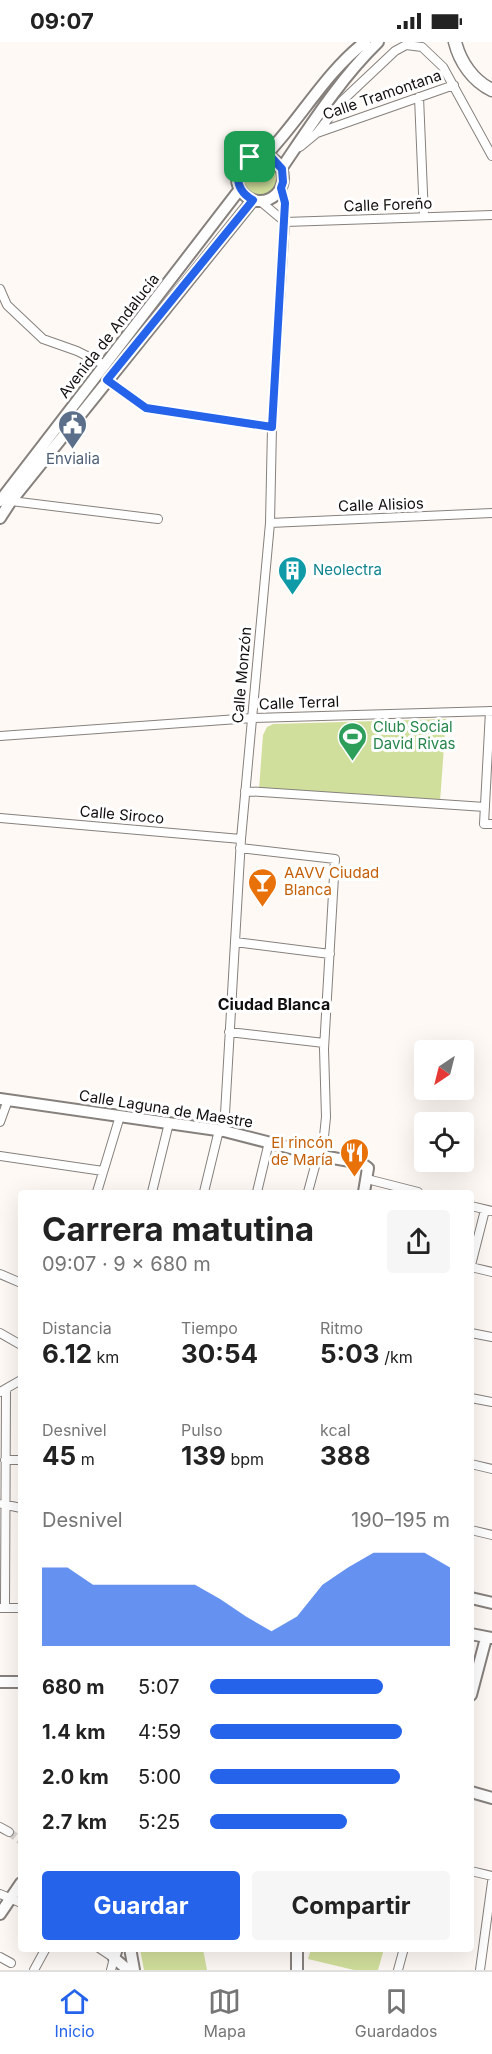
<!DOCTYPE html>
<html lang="es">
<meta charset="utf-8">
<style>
:root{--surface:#fff;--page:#f6f6f6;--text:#222;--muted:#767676;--line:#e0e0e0;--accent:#2563eb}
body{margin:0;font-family:Inter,sans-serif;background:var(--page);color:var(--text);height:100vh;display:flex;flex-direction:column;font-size:22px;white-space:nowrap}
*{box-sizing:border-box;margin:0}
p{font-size:20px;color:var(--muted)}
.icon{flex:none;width:33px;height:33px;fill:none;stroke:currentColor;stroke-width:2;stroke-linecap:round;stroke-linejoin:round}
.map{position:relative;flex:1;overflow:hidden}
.drawer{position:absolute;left:18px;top:1148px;width:456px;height:762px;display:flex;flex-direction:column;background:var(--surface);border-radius:6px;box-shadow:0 6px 24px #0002}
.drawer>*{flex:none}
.needle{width:39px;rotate:215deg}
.controls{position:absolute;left:414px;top:998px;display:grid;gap:12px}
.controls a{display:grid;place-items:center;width:60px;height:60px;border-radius:6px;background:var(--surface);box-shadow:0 6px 24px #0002;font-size:30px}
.pin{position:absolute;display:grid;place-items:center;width:51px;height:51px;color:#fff;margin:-26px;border-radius:12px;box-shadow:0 3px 9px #0006}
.round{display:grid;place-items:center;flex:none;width:63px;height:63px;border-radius:6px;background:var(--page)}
.headline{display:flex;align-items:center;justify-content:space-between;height:102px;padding:0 24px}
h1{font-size:33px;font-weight:700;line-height:45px}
.stats{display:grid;grid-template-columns:repeat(3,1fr);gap:9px;height:102px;padding:6px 24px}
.stats div{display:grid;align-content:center}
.stats b{font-size:26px;font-weight:700}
.stats small{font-size:16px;font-weight:400}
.stats p{font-size:16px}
.chart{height:168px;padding:12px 24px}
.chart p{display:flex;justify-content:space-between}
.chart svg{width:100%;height:108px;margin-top:6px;fill:var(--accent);opacity:.7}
.cta{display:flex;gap:12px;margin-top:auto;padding:12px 24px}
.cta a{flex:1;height:69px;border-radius:6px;background:var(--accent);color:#fff;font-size:24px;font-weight:700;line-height:69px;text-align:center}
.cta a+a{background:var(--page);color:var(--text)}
ul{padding:0 24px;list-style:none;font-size:20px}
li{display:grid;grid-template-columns:96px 72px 1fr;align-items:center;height:45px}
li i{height:15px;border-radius:8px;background:var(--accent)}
.status{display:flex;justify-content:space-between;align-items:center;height:42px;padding:0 30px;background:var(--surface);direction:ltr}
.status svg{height:16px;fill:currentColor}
.tabs{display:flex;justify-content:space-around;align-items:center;height:84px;border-top:2px solid var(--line);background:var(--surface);font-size:16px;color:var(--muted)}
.tabs a{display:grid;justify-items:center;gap:3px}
.tabs .current{color:var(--accent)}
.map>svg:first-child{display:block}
.green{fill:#d1df9c}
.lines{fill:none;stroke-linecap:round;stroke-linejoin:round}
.street-tunnel{stroke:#dbd6d2;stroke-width:8;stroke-dasharray:8 4;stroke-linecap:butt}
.street-casing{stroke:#86817d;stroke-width:10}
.secondary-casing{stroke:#86817d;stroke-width:14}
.primary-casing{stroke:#86817d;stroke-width:15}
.street{stroke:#fff;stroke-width:8}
.secondary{stroke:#fff;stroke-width:10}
.primary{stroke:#fff;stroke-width:12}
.route-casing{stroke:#fff;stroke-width:12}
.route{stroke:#2563eb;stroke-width:8}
.labels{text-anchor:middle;stroke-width:6;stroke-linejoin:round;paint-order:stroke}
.street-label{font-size:15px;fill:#12100f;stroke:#fff}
.service-label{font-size:15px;fill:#4e5e75;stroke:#fff}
.culture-label{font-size:15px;fill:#0d838f;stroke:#fff;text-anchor:start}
.leisure-label{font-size:15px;fill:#27864d;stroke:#fff;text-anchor:start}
.food-label{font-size:15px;fill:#c56008;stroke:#fff;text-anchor:start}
.neighbourhood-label{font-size:16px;font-weight:bold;fill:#12100f;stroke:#fff}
</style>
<div class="status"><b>09:07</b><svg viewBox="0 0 49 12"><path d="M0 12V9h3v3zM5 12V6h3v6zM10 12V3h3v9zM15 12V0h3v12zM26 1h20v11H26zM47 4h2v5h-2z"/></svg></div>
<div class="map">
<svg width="492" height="1928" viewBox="0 0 492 1928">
<rect width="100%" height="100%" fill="#fff9f5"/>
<!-- green -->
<path class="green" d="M243 136a17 17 0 1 1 34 0a17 17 0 1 1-34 0Z
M446 677 440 760 259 747 263 693 267 685 273 682Z
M140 1907H203L207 1928H144Z
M311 1907V1906L384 1907 378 1928H354L308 1917Z"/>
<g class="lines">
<!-- street-tunnel -->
<path class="street-tunnel" d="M9 1790 21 1799"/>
<defs>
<path id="street" d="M419 55 424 175
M317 91 342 59 395 9 406 3 422 5 443 25 492 114
M300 105 317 91 454 43
M260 159 285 180
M285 180 492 173
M0 247 7 263 43 297 77 309 105 323
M107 338 146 366 272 385
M11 459 158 477
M270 481 492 471
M490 669 484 782H492
M0 694 252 676 492 669
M245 749 485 765
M0 776 241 797
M240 806 335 817 324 1007 326 1075 322 1114
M235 900 330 912
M229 990 324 1001
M0 1080 8 1058
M224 1089 241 797 270 481 272 385 285 180V161L281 146
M0 1114 103 1129
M367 1137 418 1150
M97 1150 120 1074
M152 1150 169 1081
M204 1150 219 1088
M257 1150 269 1100
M308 1150 318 1113
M471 1164 492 1169
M471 1223 485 1168
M471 1225 492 1230
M0 1232 21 1241
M0 1291 21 1303
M471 1291 492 1295
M0 1350 21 1338
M471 1356 492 1360
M5 1418H21
M471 1422 492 1427
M2 1462 21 1466
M471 1488 492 1493
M1 1566H21
M5 1566 6 1347
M0 1785 9 1790
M471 1829 492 1834
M0 1852 21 1861
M99 1906 114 1916 111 1928
M0 1915 11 1921
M34 1928 46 1906
M398 1928 404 1906
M480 1928 492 1840"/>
<path id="secondary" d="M237 136a23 23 0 1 1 46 0a23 23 0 1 1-46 0Z
M265 114C300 78 325 31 365 0
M281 127C311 83 340 37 378 0
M0 459 240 147
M0 476 11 459 253 158
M0 1057 224 1089 322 1114 361 1121 368 1126 364 1150
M471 1556 492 1561
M471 1592 491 1596
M0 1640H21
M471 1653 486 1596
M471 1750 492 1756
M0 1872 21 1841
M117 1906 114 1916 128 1928
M130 1906 134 1928
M297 1906V1928"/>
<path id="primary" d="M455 0C460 20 473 39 492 48"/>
</defs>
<!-- street casing -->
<use href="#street" class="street-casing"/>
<!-- secondary casing -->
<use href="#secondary" class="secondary-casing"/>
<!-- primary casing -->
<use href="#primary" class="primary-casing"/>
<!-- street -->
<use href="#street" class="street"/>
<!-- secondary -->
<use href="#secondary" class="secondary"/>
<!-- primary -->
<use href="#primary" class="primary"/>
</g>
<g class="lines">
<defs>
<path id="route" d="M258 113 272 116 282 127 283 140 281 146 285 161 272 385 146 366 107 338 253 158C231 147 234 120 258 113Z"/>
</defs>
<!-- route casing -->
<use href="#route" class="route-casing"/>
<!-- route -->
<use href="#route" class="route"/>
</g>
<!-- icons -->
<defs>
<symbol id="civic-pin" viewBox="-11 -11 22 30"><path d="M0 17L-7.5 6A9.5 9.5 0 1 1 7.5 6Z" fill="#5c6f8a" stroke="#fff"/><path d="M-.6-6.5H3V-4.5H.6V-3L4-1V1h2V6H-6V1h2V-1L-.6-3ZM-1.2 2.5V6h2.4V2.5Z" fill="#fff"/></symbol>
<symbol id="building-pin" viewBox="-11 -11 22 30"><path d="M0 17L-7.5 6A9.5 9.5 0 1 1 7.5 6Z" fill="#0f9aa8" stroke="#fff"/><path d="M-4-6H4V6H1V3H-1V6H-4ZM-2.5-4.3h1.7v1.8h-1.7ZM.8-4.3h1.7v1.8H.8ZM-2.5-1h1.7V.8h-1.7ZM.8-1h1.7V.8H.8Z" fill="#fff"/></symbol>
<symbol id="stadium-pin" viewBox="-11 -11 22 30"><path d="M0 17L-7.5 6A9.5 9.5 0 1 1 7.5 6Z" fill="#2e9e5b" stroke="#fff"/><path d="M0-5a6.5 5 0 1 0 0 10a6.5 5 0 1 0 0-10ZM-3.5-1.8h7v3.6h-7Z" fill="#fff"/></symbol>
<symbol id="bar-pin" viewBox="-11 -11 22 30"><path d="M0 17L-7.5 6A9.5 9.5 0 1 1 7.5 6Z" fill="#e8710a" stroke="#fff"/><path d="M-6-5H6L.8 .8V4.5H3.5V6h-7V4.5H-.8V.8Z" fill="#fff"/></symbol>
<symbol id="restaurant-pin" viewBox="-11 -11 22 30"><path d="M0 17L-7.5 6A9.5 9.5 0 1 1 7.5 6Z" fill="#e8710a" stroke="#fff"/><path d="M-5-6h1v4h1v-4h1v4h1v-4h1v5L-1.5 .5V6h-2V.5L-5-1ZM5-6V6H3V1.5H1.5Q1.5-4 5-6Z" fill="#fff"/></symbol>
</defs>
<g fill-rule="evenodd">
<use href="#civic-pin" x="56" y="366" width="33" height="45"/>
<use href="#building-pin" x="276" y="512" width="33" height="45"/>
<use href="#stadium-pin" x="336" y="678" width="33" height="45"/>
<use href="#bar-pin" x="246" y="824" width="33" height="45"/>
<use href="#restaurant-pin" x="338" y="1094" width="33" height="45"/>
</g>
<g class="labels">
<!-- street labels -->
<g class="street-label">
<text transform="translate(382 53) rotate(-19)" y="5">Calle Tramontana</text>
<text transform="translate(388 163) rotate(-2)" y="5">Calle Foreño</text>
<text transform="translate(109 294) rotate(-52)" y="5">Avenida de Andalucía</text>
<text transform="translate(381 463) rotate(-2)" y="5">Calle Alisios</text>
<text transform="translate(242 633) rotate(-85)" y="5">Calle Monzón</text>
<text transform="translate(299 661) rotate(-2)" y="5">Calle Terral</text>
<text transform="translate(122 773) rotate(5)" y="5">Calle Siroco</text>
<text transform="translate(166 1067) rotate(9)" y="5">Calle Laguna de Maestre</text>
</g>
<!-- service labels -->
<g class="service-label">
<text x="73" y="422">Envialia</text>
</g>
<!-- culture labels -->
<g class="culture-label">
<text x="313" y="533">Neolectra</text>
</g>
<!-- leisure labels -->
<g class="leisure-label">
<text x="373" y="690">Club Social<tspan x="373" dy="17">David Rivas</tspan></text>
</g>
<!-- food labels -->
<g class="food-label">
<text x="284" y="836">AAVV Ciudad<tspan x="284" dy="17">Blanca</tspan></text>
<text x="333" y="1106" text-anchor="end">El rincón<tspan x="333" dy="17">de María</tspan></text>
</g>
<!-- neighbourhood labels -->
<g class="neighbourhood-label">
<text x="274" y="968">Ciudad Blanca</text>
</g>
</g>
</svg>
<div class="controls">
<a><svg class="needle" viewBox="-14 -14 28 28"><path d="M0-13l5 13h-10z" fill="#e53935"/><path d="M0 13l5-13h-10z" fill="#767676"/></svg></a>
<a><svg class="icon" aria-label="locate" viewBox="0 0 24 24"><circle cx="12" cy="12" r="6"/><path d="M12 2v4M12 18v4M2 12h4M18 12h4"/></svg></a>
</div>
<div class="pin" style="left:250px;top:115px;background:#1e9e55"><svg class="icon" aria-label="arrive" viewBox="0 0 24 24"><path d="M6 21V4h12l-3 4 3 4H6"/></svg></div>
<section class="drawer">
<div class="headline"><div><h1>Carrera matutina</h1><p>09:07 · 9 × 680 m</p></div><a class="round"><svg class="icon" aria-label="share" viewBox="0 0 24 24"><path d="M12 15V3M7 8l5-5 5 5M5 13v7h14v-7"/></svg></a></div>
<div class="stats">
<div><p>Distancia</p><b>6.12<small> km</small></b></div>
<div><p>Tiempo</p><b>30:54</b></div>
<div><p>Ritmo</p><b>5:03<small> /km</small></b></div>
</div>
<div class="stats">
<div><p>Desnivel</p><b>45<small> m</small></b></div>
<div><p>Pulso</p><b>139<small> bpm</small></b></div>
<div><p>kcal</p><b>388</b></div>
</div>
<div class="chart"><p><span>Desnivel</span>190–195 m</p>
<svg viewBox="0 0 160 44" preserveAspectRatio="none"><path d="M0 44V12L10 12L20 19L30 19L40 19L50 19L60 19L70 25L80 32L90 38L100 32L110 19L120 12L130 6L140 6L150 6L160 12V44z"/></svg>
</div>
<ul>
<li><b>680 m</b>5:07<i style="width:72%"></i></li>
<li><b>1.4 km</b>4:59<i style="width:80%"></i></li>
<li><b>2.0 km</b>5:00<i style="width:79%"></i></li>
<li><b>2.7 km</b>5:25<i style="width:57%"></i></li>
</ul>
<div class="cta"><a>Guardar</a><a>Compartir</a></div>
</section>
</div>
<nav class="tabs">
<a class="current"><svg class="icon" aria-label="home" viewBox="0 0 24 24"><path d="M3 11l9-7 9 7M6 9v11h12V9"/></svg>Inicio</a>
<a><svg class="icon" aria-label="map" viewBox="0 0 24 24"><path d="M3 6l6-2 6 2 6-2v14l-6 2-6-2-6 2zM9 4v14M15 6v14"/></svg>Mapa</a>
<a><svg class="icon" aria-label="saved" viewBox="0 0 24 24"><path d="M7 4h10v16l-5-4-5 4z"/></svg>Guardados</a>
</nav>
